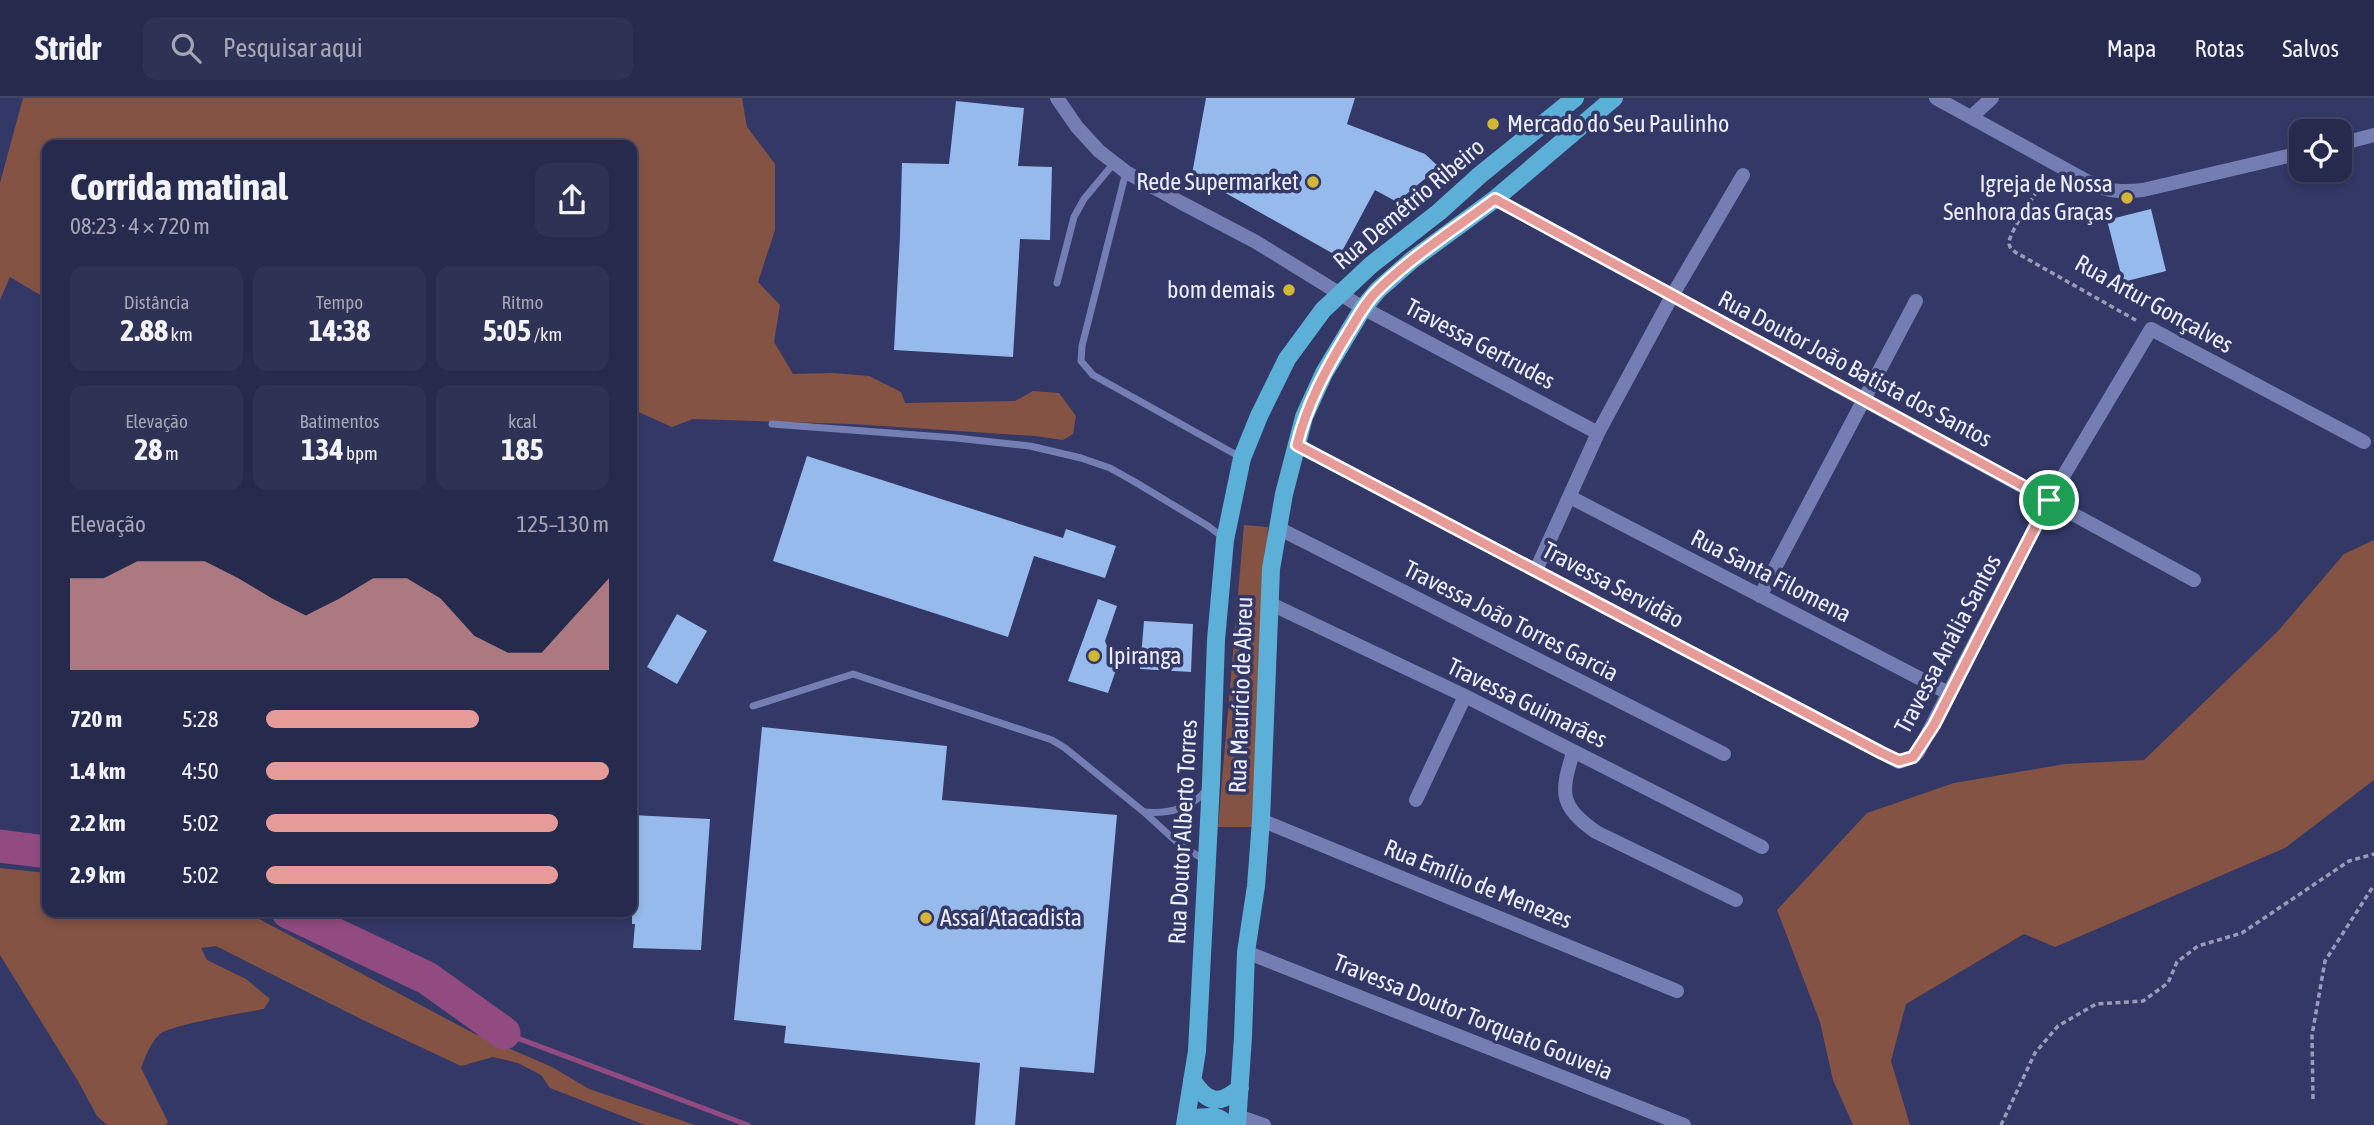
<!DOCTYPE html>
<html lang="pt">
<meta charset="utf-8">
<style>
:root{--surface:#262a4d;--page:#2e3254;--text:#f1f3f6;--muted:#a4a7b6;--line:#424665;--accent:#e69b98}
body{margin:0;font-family:"Asap Condensed",sans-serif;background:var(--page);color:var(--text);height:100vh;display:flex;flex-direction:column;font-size:26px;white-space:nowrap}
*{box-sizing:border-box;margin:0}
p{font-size:23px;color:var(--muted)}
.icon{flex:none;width:38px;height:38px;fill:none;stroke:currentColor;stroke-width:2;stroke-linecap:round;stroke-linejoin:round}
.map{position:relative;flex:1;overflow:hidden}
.side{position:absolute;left:42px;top:42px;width:595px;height:777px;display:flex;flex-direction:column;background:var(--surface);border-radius:14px;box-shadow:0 4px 10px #0003,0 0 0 2px var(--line)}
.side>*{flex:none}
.tools{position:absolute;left:2289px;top:21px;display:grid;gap:14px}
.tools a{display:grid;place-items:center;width:63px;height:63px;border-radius:14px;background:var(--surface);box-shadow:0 4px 10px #0003,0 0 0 2px var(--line);font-size:35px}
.pin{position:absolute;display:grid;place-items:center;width:60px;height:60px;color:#fff;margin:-30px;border:4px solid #fff;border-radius:50%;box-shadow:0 2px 7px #0007}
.round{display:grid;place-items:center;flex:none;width:74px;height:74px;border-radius:14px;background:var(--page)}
.head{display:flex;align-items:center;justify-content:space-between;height:119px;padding:0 28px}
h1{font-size:38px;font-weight:700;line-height:52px}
.figures{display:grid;grid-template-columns:repeat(3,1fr);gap:10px;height:119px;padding:7px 28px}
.figures div{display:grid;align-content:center;border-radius:14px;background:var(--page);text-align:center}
.figures b{font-size:30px;font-weight:700}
.figures small{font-size:19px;font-weight:400}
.figures p{font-size:19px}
.chart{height:196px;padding:14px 28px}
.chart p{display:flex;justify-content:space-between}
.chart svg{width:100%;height:126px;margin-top:7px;fill:var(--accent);opacity:.7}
ul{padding:0 28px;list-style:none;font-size:23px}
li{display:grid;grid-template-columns:112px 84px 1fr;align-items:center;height:52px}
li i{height:18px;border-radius:9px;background:var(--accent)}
header{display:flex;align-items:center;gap:42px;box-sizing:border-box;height:98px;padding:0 35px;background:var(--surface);border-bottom:2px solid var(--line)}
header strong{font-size:33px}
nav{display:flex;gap:38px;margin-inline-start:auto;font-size:24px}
.search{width:490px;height:63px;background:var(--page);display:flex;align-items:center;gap:18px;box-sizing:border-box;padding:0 24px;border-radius:14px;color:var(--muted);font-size:26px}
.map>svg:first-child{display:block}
.green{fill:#855344}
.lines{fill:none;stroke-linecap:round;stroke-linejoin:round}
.stream{stroke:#924b81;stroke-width:5}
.river{stroke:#924b81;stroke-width:33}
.building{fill:#96baeb}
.path{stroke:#999cb8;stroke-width:3.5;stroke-dasharray:5 3.5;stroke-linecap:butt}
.lane{stroke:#757eb2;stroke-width:7}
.street{stroke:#757eb2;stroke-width:14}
.primary{stroke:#5cafd7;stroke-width:18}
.route-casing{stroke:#fff;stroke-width:14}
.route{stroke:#e69b98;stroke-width:9}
.poi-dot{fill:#d2b736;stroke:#333867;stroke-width:2.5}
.labels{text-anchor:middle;stroke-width:7;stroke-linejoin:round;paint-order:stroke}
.poi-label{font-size:24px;fill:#eceefa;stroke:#333867;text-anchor:start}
.street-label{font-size:24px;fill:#eceefa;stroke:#333867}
</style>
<header>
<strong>Stridr</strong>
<div class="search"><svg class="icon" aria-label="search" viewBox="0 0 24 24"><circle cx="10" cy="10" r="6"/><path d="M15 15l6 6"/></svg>Pesquisar aqui</div>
<nav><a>Mapa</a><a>Rotas</a><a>Salvos</a></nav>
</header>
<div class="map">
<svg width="2374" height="1027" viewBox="0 0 2374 1027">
<rect width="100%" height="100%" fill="#333867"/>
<!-- green -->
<path class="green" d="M23 0H742L747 29 775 66V132L758 184 780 207 774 244 793 276 833 275 869 278 901 294 905 305 1015 303 1033 293 1059 295 1076 318 1073 336 1063 342 1035 338 852 326 693 321 672 329 634 312 632 307V47H47V201L10 179 0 202V85Z
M1244 427 1268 429 1253 729H1218Z
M2374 442V682L2285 750 2055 849 2024 836 1906 906 1891 963 1910 1027H1853L1833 982 1820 924 1777 812 1867 715 1954 685 2065 666 2144 662 2278 533 2344 456Z
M0 770 47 775V814H246L473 935 552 969 589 991 695 1027H645L550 990 541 977 518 965 493 959 461 968 365 923 216 848 201 850 207 862 246 881 270 901 264 911C247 914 170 927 160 936 150 945 146 958 141 970L168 1024 166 1027H107L97 1018 78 983 0 857Z"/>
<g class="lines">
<!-- stream -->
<path class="stream" d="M504 935 748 1027"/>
<!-- river -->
<path class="river" d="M0 748 47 754
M288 814 427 880 504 935"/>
</g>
<!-- building -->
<path class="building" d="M1206 0H1355L1347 26 1425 56 1439 69 1397 104 1375 92 1339 159 1192 76Z
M956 3 1024 10 1018 68 1052 69 1050 142 1020 141 1013 259 894 252 900 138 902 65 949 66Z
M2151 111 2166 173 2123 184 2107 122Z
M807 358 1063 440 1066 431 1116 448 1105 480 1034 458 1008 539 773 463Z
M1098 501 1117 508 1105 543 1116 572 1108 595 1068 583Z
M677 516 707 533 677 586 647 569Z
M1144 523 1193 526 1191 574 1140 571Z
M762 629 947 648 942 702 1117 717 1094 975 1020 969 1015 1027H975L980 965 784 945 786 928 734 922Z
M632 717 710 721 701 852 633 850 635 826H632Z"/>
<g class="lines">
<!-- path -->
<path class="path" d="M2046 79C2039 91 2009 134 2009 145 2009 149 2012 151 2015 154L2139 224
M2313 1001 2312 937 2325 863 2374 787
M2001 1027 2035 955 2058 928 2096 906 2143 903 2168 885 2177 864 2198 848 2242 835 2349 763 2374 756"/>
<!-- lane -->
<path class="lane" d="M1126 74 1082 248 1081 263 1093 277 1242 360
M1057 185 1074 119 1084 101 1114 65
M772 326 956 340 1030 348 1081 360 1110 370 1135 384 1208 428 1225 441
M753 608 853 576 1052 642 1065 650 1144 714 1180 747 1205 762
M1145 714C1167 716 1192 711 1206 692"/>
<!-- street -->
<path class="street" d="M1057 0 1077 29 1099 53 1126 74 1180 104 1256 144 1363 210 1598 335
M1936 0 2092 86C2110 94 2123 94 2143 92L2301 55
M1971 19 1992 0
M2340 46 2374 37
M1495 101 2194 482
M1297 347 1899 664 1913 659 1918 654 2049 402 2151 231 2364 344
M1570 399 1950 596
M1278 430 1724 656
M1536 472 1598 335 1672 198 1743 77
M1760 498 1916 203
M1269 505 1465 598 1762 749
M1573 655C1560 696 1560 708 1596 734L1736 802
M1416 702 1465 598
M1261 722 1677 893
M1246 854 1684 1027
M1238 1018 1264 1027"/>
<!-- primary -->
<path class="primary" d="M1192 982C1207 1005 1219 1008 1240 990
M1185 1027 1197 953 1211 685 1216 542 1225 442 1242 360 1259 318 1287 261 1323 212 1371 167 1439 114 1480 77 1575 0
M1190 1027 1196 1020C1209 1019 1219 1016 1227 1027
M1237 1027 1243 939 1246 854 1256 788 1261 722 1271 471 1284 396 1304 319 1324 275 1363 210 1378 192 1412 162 1495 101 1614 0"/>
</g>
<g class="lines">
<defs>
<path id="route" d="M1495 101 2049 402 1934 627 1913 659 1899 663 1882 655 1297 347C1307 306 1326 271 1348 235 1358 219 1366 203 1379 191 1414 157 1456 130 1495 101Z"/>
</defs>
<!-- route casing -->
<use href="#route" class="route-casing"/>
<!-- route -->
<use href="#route" class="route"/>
</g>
<!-- markers -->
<g class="poi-dot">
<circle cx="1493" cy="26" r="7"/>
<circle cx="1313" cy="84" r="7"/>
<circle cx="2127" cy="100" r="7"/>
<circle cx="1289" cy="192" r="7"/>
<circle cx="1094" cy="558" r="7"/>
<circle cx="926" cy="820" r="7"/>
</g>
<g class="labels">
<!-- poi labels -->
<g class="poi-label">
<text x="1507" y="34">Mercado do Seu Paulinho</text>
<text x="1299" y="92" text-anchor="end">Rede Supermarket</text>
<text x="2113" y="94" text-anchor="end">Igreja de Nossa<tspan x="2113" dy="28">Senhora das Graças</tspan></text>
<text x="1275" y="200" text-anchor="end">bom demais</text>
<text x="1108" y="566">Ipiranga</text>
<text x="940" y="828">Assaí Atacadista</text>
</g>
<!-- street labels -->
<g class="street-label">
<text transform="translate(1409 106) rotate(-40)" y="8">Rua Demétrio Ribeiro</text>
<text transform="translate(2154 206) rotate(29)" y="8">Rua Artur Gonçalves</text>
<text transform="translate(1480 246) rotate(28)" y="8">Travessa Gertrudes</text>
<text transform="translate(1855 271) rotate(28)" y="8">Rua Doutor João Batista dos Santos</text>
<text transform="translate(1771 478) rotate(27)" y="8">Rua Santa Filomena</text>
<text transform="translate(1613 487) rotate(28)" y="8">Travessa Servidão</text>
<text transform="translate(1511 523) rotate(27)" y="8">Travessa João Torres Garcia</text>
<text transform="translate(1948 546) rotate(-62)" y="8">Travessa Anália Santos</text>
<text transform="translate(1241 597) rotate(-88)" y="8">Rua Maurício de Abreu</text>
<text transform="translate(1527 605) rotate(26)" y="8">Travessa Guimarães</text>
<text transform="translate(1183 734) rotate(-87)" y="8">Rua Doutor Alberto Torres</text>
<text transform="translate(1478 786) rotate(22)" y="8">Rua Emílio de Menezes</text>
<text transform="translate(1473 919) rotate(22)" y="8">Travessa Doutor Torquato Gouveia</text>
</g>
</g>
</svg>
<div class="tools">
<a><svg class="icon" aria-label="locate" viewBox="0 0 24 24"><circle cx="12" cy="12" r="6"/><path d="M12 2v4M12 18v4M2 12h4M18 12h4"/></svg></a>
</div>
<div class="pin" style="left:2049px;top:402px;background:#1e9e55"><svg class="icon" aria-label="arrive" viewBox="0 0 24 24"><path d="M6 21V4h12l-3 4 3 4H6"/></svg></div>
<section class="side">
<div class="head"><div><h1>Corrida matinal</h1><p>08:23 · 4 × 720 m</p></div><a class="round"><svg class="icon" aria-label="share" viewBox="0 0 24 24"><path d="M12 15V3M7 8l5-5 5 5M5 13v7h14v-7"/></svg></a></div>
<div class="figures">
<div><p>Distância</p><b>2.88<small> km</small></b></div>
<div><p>Tempo</p><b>14:38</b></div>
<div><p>Ritmo</p><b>5:05<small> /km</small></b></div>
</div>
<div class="figures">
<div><p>Elevação</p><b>28<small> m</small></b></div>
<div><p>Batimentos</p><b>134<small> bpm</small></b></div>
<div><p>kcal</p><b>185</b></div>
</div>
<div class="chart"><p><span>Elevação</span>125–130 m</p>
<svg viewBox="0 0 160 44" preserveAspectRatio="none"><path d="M0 44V12L10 12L20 6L30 6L40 6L50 12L60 19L70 25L80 19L90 12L100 12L110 19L120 32L130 38L140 38L150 25L160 12V44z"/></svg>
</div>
<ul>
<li><b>720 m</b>5:28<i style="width:62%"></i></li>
<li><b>1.4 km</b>4:50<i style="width:100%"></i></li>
<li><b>2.2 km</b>5:02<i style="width:85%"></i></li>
<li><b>2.9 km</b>5:02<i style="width:85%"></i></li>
</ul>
</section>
</div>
